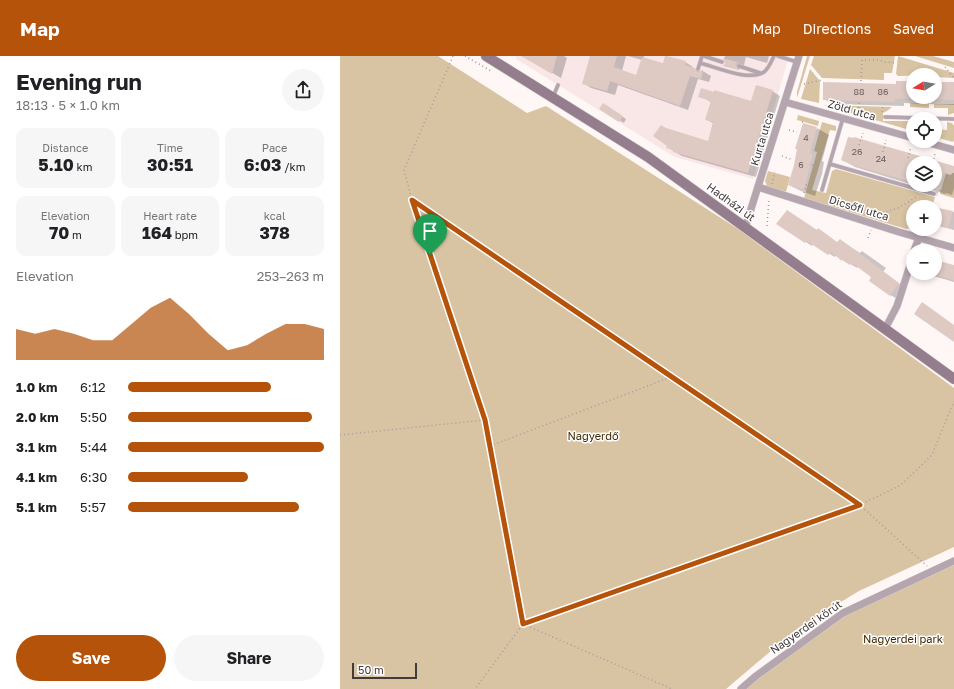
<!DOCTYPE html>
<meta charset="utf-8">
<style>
:root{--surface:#fff;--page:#f6f6f6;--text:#202124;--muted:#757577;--accent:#b45309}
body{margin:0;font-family:"Golos Text",sans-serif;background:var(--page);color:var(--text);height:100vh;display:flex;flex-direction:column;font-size:15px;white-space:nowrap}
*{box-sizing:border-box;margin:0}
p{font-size:13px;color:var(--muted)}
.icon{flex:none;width:22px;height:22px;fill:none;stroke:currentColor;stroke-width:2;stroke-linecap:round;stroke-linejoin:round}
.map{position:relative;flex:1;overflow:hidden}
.panel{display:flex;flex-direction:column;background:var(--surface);width:340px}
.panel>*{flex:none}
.needle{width:26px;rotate:259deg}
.controls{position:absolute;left:566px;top:12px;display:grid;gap:8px}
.controls a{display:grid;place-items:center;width:36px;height:36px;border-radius:50%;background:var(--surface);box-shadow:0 2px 6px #0003;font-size:20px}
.scale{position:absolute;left:12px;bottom:10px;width:65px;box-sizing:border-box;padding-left:4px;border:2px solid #433a3b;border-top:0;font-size:11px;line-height:14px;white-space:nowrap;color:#433a3b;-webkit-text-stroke:3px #fff;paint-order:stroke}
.pin{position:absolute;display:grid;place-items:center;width:34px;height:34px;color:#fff;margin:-41px -17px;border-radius:50% 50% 50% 0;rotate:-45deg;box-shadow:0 0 4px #0007}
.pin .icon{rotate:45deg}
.round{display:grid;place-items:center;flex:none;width:42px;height:42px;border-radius:21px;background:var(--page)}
.head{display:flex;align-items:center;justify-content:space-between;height:68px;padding:0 16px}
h1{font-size:22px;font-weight:700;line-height:30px}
.metrics{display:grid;grid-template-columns:repeat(3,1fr);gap:6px;height:68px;padding:4px 16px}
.metrics div{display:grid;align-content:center;border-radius:10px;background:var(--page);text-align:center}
.metrics b{font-size:17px;font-weight:700}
.metrics small{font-size:11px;font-weight:400}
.metrics p{font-size:11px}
.chart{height:112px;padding:8px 16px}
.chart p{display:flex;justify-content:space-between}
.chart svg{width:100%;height:72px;margin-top:4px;fill:var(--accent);opacity:.7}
.primary-button{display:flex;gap:8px;margin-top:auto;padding:8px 16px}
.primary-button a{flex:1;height:46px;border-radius:24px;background:var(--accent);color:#fff;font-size:16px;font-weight:700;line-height:46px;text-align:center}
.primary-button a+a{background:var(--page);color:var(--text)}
ul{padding:0 16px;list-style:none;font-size:13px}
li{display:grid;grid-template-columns:64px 48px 1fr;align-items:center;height:30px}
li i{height:10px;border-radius:5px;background:var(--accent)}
header{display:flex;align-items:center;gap:24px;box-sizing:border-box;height:56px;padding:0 20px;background:var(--accent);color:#fff}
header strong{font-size:19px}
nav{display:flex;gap:22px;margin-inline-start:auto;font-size:14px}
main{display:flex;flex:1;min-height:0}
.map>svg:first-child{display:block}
.built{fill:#f9e6e7}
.green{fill:#d8c4a3}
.shadow{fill:#0003}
.building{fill:#decac2}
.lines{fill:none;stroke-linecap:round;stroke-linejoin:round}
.lane-casing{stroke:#d9d0d1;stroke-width:4.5}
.street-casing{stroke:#d9d0d1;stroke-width:8}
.secondary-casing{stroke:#d9d0d1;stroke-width:11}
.path{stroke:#a49b9c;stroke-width:1.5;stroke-dasharray:1 3;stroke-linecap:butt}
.lane{stroke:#b5a5af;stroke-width:3.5}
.street{stroke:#b5a5af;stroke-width:7}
.secondary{stroke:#947d8c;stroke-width:10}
.route-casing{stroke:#fff;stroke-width:8}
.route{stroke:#b45309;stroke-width:5}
.labels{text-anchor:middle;stroke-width:3;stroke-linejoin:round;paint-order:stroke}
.number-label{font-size:9px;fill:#6a5e5d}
.street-label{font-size:11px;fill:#433a3b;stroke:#fff}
.park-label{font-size:11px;fill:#402a00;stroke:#fff}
</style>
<header>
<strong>Map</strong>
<nav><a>Map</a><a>Directions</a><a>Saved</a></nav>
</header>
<main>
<section class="panel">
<div class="head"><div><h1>Evening run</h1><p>18:13 · 5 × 1.0 km</p></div><a class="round"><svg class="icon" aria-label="share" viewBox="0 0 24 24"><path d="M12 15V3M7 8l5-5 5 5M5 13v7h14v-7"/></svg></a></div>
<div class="metrics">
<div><p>Distance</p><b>5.10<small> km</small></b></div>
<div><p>Time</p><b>30:51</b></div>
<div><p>Pace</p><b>6:03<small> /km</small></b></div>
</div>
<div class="metrics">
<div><p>Elevation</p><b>70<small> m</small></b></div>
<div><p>Heart rate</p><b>164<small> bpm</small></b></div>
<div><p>kcal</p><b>378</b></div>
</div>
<div class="chart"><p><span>Elevation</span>253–263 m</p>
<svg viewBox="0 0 160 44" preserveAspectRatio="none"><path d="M0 44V25L10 28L20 25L30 28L40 32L50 32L60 22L70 12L80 6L90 16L100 28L110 38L120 35L130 28L140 22L150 22L160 25V44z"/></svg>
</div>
<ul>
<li><b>1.0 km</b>6:12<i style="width:73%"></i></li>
<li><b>2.0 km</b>5:50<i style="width:94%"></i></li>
<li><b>3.1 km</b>5:44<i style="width:100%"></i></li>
<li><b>4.1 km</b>6:30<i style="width:61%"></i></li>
<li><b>5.1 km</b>5:57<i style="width:87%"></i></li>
</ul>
<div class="primary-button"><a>Save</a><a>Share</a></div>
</section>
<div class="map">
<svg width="614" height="633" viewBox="0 0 614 633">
<rect width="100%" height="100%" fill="#fff6f6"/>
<!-- built -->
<path class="built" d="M176 0H449L413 123 335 101 176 3Z"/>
<!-- green -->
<path class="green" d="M0 0H98L187 57 206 50 398 173 614 332V491L519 535 458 572 386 633H0Z
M467 0H470L457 42V36Z
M474 0H555L552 17H544V24L482 22 471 9Z
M558 0 614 17V22L595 21V19L558 20 556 18Z
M575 0H593L614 6V12Z
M470 13 480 25 479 47 461 43Z
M570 47H589V52L570 51Z
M594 48H614V57L608 59V52H594Z
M484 49 552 51 547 55 543 57V65H572L571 72 573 73V75Z
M458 59 479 65 478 70 457 64Z
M482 66 496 70V75L490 74 472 134 486 137 492 115 496 113 595 141 592 151H573V172L566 173 464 142 477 96 474 95Z
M607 66 612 67 614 70V84L613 86 595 81V73L607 74Z
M428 115 450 121 446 136 427 130 425 125Z
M606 117H614V142L600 138Z
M614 505V633H401L503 557Z"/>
<!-- shadow -->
<path class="shadow" d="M183 0H224L227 2 221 22Z
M251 0H286L282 15 297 21 302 4 288 0H304V2L324 9 345 6 353 11V12L360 16 363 15 371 20 369 26 358 23 348 54 278 29 275 39 251 32 243 27Z
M385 0H429L427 7 406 1 404 9H401L399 12 400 14 384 10 386 7 384 3Z
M573 26V41H595V27H614V49L564 47V50L493 48 484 43Z
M432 35 440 40 423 96 425 97 423 102 422 101 416 121 342 100 327 91 329 74 369 86 374 68 366 63 371 46 360 40 412 46Z
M263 48 286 63 284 67 260 53Z
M477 72 489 79 482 105 484 106 482 118 475 140 461 135 449 129Z
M509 82 614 111V132L612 139 606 137V138L574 129H595V107H573V129L515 111 503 104Z
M599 153 614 156V174L595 169Z
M438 168 477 175 498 187 506 188 520 197 522 195 546 212 543 216 564 231 556 242 550 239 533 221 518 210 517 212 496 199 495 201 473 188 472 190Z
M595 205 614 210V226L590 219 586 217H595Z"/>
<!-- building -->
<path class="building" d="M181 0H217L212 18Z
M250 0H277L274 11 296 19 302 1 323 7 325 0H327L346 5 345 9 355 12 357 16H359L361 14H363L361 23 350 20 340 50 270 25 267 35 242 28Z
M383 2 400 7H397L396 9 398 14 381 9H384L385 7Z
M556 25H573V42L555 43V46L483 44V26L556 28Z
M595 26H614V44L595 43Z
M416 29 433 34 416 91H417L415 98 414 97 408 117 333 96V94L326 92 327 90 313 80 321 69 326 72 368 85 373 66 365 64 371 45 358 41 361 32 374 36V34L411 45Z
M263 47 283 60 279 66 259 53Z
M463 67 477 71 470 97 473 98 469 110H470L464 134 448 129 454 109 457 93H455Z
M508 81 514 82V81L614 110V117H612L611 119 604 117 597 140H596L597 138 595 135V107H573V126L512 109 501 104Z
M598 152 613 155 608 172 595 169V161Z
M447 154 477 174 478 172 497 186 500 183 559 227 550 240 529 225 531 221 512 207 510 209 502 204V205L491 196 488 199 467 185 465 187 436 168Z
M595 204 614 209V224L595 219Z
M582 246 614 269V286L574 258Z"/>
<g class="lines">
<defs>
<path id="lane" d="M364 0 382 6
M438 0 457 6
M360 7C376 11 409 26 424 16 429 12 431 6 434 0
M399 10 420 17
M358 13 362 0
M213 41 218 29
M545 61 614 63
M490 108 594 138
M482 134 503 62"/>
<path id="street" d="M445 46 573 82
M582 85 614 94
M418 131 559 176 614 192
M405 172 459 0
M574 195 579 181
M545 273 557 250 573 200
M401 633 416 620 503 557 614 505"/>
<path id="secondary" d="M146 0 308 101 614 323"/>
</defs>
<!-- lane casing -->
<use href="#lane" class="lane-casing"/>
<!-- street casing -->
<use href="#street" class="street-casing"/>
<!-- secondary casing -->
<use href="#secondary" class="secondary-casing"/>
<!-- path -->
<path class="path" d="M113 0 64 114 72 144 145 364 183 568 135 633
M125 0 151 15
M605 11 614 22
M521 25 522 4H539L545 6 555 7
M464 28 482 24
M542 56 543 48
M519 60V47
M462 66H463
M449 74 457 76
M519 89 523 77
M543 96 546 84
M442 100 453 104
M568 102 571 91
M593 107 595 98
M472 109 479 111
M432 128 435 116
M600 135 614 126
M464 137 467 126
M72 144 520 449 587 510
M536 161 537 159 558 152 578 140
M427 170 429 143
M528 182 531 174
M0 379 145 364
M150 390 331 321
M183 568 520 449 561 429 592 399 614 345
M183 568 332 633"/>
<!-- lane -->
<use href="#lane" class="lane"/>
<!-- street -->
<use href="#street" class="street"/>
<!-- secondary -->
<use href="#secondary" class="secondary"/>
</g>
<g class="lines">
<defs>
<path id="route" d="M72 144 520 449 183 568 145 364Z"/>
</defs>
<!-- route casing -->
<use href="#route" class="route-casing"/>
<!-- route -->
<use href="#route" class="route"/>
</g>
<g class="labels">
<!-- number labels -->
<g class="number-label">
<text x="519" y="39">88</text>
<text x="543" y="39">86</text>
<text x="466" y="85">4</text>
<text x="517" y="99">26</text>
<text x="541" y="106">24</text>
<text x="461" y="112">6</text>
</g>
<!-- street labels -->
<g class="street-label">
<text transform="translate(512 54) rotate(16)" y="4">Zöld utca</text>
<text transform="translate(422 83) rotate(-73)" y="4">Kurta utca</text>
<text transform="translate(391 146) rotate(36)" y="4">Hadházi út</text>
<text transform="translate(519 152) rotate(17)" y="4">Dicsőfi utca</text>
<text transform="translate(466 571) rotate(-35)" y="4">Nagyerdei körút</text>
</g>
<!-- park labels -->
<g class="park-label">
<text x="253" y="384">Nagyerdő</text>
<text x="563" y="587">Nagyerdei park</text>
</g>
</g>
</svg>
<div class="controls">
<a><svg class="needle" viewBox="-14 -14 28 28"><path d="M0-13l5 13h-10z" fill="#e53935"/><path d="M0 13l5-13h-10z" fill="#757577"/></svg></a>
<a><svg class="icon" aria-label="locate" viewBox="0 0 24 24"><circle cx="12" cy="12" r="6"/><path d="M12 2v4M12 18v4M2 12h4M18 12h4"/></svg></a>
<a><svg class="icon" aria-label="layers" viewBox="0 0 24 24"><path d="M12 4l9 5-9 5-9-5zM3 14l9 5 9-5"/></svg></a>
<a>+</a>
<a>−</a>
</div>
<div class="scale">50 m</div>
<div class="pin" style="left:90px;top:199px;background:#1e9e55"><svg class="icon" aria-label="arrive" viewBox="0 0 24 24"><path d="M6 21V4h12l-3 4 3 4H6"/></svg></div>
</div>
</main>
